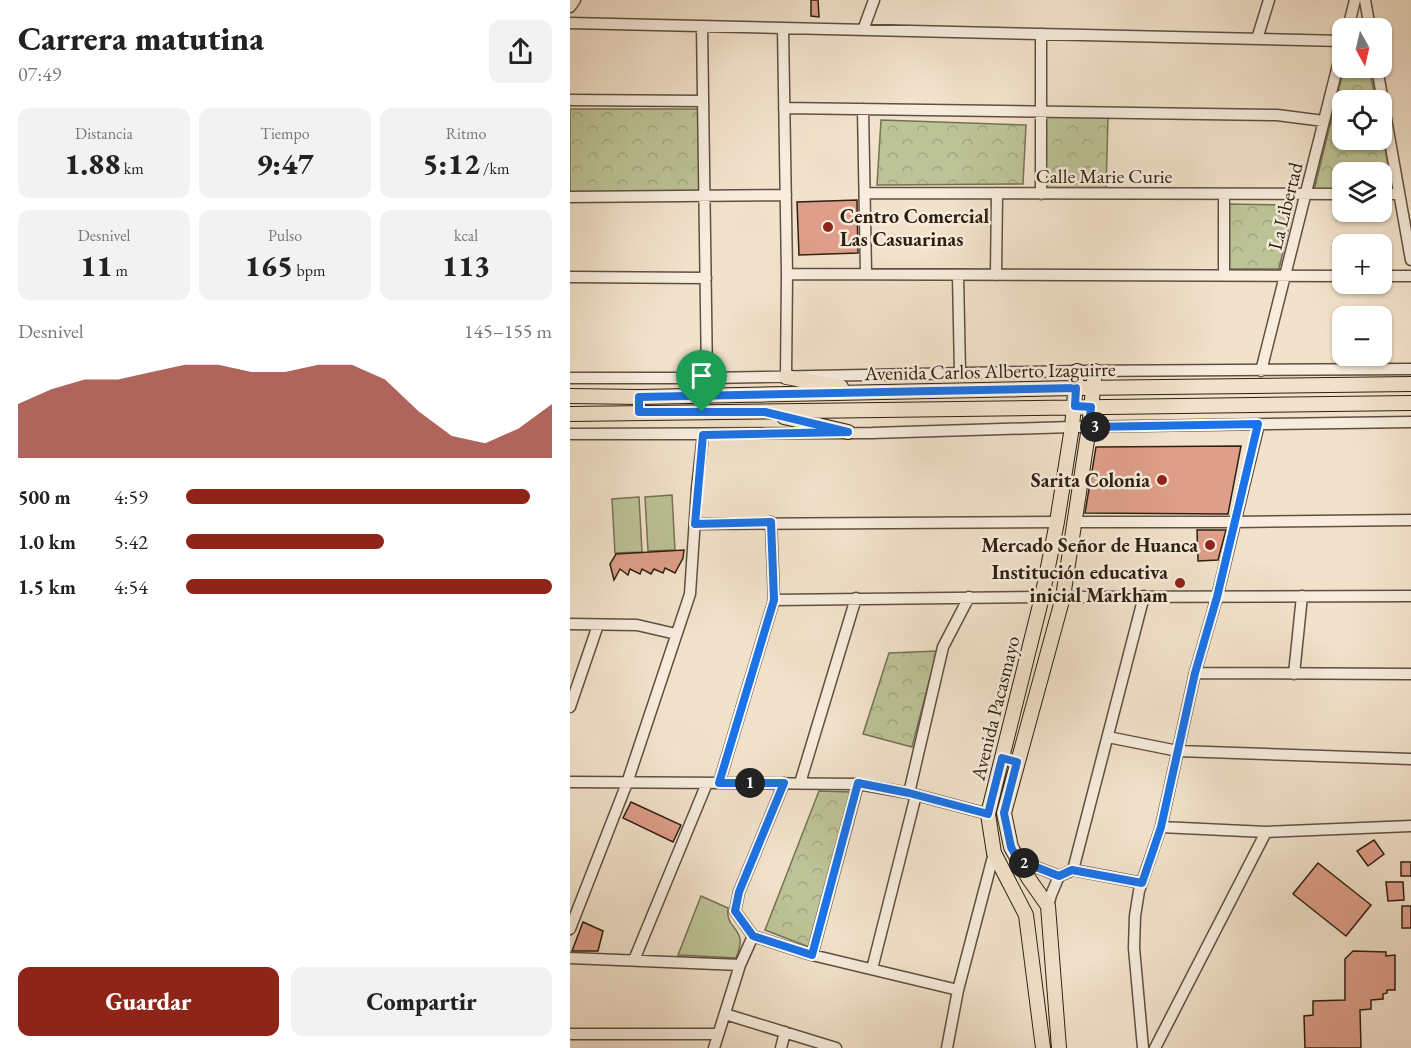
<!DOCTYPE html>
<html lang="es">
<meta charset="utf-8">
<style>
:root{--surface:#fff;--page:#f2f2f2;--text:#222;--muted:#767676;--accent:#8f2418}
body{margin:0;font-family:"EB Garamond",serif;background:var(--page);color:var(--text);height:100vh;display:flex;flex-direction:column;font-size:22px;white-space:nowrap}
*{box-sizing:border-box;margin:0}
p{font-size:20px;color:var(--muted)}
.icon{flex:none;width:33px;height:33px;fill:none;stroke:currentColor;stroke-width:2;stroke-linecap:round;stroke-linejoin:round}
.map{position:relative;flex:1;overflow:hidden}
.panel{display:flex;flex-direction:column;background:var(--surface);width:570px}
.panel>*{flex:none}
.needle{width:39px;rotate:172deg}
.buttons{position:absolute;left:762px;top:18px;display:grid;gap:12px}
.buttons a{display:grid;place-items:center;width:60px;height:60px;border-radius:12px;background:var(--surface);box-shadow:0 2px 4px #0004;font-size:30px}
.pin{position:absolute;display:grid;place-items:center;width:51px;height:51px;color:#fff;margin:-62px -26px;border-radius:50% 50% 50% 0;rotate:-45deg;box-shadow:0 0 6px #0007}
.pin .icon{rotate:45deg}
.km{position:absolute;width:30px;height:30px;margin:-15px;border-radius:50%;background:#222;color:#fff;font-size:16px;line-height:30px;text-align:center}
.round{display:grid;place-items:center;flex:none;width:63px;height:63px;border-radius:12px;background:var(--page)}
.head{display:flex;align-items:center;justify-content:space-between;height:102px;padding:0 18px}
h1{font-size:33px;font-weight:800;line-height:45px}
.metrics{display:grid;grid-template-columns:repeat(3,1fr);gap:9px;height:102px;padding:6px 18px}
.metrics div{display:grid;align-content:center;border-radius:12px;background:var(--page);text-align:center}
.metrics b{font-size:30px;font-weight:800}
.metrics small{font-size:16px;font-weight:400}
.metrics p{font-size:16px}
.chart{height:168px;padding:12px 18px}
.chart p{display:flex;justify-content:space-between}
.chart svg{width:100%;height:108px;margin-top:6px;fill:var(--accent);opacity:.7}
.cta{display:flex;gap:12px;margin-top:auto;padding:12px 18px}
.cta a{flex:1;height:69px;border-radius:12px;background:var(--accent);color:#fff;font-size:24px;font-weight:800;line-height:69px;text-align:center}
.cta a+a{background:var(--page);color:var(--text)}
ul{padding:0 18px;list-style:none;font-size:20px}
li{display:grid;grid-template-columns:96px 72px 1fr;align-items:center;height:45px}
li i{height:15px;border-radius:8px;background:var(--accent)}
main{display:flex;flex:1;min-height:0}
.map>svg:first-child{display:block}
.park{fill:url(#park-crowns);stroke:#757253;stroke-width:1.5}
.garden{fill:#bcc396;stroke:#757253;stroke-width:1.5}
.building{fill:#de9e89;stroke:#2e2010;stroke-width:1.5}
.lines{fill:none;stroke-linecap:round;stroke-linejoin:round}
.minor-casing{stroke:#5f503f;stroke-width:13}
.major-casing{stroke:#2e2010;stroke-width:16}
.minor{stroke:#f7ecdd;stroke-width:10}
.major{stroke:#f2e2cb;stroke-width:14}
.route-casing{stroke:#fff;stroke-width:12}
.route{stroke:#1a73e8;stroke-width:8}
.poi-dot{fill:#8f2418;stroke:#f7ecdd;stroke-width:2}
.labels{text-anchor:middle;stroke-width:5;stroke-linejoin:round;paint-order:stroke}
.street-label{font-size:20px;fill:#2e2010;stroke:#f7ecdd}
.poi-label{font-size:20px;font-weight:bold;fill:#2e2010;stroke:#f7ecdd;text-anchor:end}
</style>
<main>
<section class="panel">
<div class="head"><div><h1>Carrera matutina</h1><p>07:49</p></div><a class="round"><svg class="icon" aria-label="share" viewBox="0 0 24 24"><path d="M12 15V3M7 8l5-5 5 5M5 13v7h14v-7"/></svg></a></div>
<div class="metrics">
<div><p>Distancia</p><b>1.88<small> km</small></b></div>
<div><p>Tiempo</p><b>9:47</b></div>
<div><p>Ritmo</p><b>5:12<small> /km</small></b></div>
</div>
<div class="metrics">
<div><p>Desnivel</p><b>11<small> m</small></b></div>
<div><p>Pulso</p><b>165<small> bpm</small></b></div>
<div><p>kcal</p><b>113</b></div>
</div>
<div class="chart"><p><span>Desnivel</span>145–155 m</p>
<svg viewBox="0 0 160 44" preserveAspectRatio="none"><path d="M0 44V22L10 16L20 12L30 12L40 9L50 6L60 6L70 9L80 9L90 6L100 6L110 12L120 25L130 35L140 38L150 32L160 22V44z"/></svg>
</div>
<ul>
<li><b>500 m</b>4:59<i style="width:94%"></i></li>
<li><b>1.0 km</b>5:42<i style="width:54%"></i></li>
<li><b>1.5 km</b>4:54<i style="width:100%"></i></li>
</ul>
<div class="cta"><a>Guardar</a><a>Compartir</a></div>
</section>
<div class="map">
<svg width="841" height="1048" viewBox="0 0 841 1048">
<defs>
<pattern id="park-crowns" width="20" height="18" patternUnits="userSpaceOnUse" patternTransform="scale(1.5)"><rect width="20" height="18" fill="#bcc396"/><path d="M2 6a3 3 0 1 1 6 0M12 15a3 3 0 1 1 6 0" fill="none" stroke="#a2a780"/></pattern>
</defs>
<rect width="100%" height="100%" fill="#f2e2cb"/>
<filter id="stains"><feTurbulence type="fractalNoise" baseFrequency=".00333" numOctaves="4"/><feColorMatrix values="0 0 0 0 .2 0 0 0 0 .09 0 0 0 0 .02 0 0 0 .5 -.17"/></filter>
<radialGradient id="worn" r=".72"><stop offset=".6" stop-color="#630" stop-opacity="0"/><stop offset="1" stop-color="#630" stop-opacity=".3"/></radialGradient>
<!-- park -->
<path class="park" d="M774 68H799L806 100H772V140H812V132L822 186 812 187V172H772V189L744 190Z
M0 109H129L131 191 0 193Z
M474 116 538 117 536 191H475Z
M311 120 456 125 453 184 307 185Z
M657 204 724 205 709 269H656Z
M367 651 342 747 293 734 319 653Z
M249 791 281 792 239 947 195 930Z"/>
<!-- garden -->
<path class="garden" d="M102 495 105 550 78 551 75 497Z
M69 497 72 552 45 553 42 499Z
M131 896 158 908C156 926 167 925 170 939 171 945 168 953 166 958L108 955Z"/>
<!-- building -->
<path class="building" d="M241 0H248L249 17 241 16Z
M287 200 288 253 229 255 227 202Z
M671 446 658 514 515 513 526 447Z
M627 530H656L648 560 628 561Z
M114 550 113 558 105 573 95 568 93 573 84 569 81 574 72 569 70 574 60 569 58 575 50 569 44 580 40 564 46 554Z
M61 802 111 825 103 842 53 818Z
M804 840 814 854 798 866 787 851Z
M831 862H841V876H831Z
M748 863 801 905 776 936 723 894Z
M816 882H833L834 900 818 901Z
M832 906H841V928H832Z
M13 922 33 931 28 951H2Z
M783 951 816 952V956L825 955V990H817V993L813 994V999L801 1000V1009L790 1010 791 1048H735L734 1016 743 1015V1001L775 1000V959Z"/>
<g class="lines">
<defs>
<path id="minor" d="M795 0 800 28
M0 7 5 0
M0 23 772 41
M132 26 137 378
M213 28 217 274 216 377
M778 28 785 0
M293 30 304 0
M687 39 699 0
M807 68 841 260
M0 100 133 101
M214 108 707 115 754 121
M293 109 296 274
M295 193 772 194
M471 194V34
M812 194H829
M0 197 216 195
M217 274 772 276
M388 275 390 373
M426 275 427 193
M654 275V194
M812 276H841
M0 277 136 278
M691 371 772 49
M0 378H137L507 371 841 369
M0 434 302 433 502 427 841 422
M505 522H664L841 520
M125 524 487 522
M493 597 841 596
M204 600 472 597
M0 624 67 625 106 634
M625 673 841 674
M724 674 732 596
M0 707 28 625
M538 737 608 751 841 759
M0 782 288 784 339 793 418 814
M149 783 204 600 201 522
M214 783 169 892 165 911 183 936 242 955 388 990
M230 783 286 598
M339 793 373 647 399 597
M591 827 696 832 841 826
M448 860 489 876
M503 870 574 596
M478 906 481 895 489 876 503 870 572 883
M0 929 57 783 120 594 127 488 133 435
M242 955 288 784
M0 958 170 965
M64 960 137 783
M302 969 346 795
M155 1014 266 1048
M0 1034H148
M144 1048 170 965 183 936
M211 1048 215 1032
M377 1048 388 990 424 853
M573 1048 564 948 565 916 569 891 591 827 625 673 647 597 689 424
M585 1048 696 832"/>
<path id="major" d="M216 377 271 387
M0 396 70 397 506 388 841 384
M0 414 841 403
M214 417 278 432
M473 1048 456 915 424 853 418 814 472 597 487 522 502 427 507 371
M489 1048 478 906 459 879 441 847 434 813 493 597 519 427 525 371"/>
</defs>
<!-- minor casing -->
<use href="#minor" class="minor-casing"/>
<!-- major casing -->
<use href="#major" class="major-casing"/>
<!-- minor -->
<use href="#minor" class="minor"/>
<!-- major -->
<use href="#major" class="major"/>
</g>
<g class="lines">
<defs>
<path id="route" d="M506 388 505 406 521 407 519 427 688 424 647 597 625 673 591 827 572 883 502 870 489 876 448 860 441 847 434 813 447 762 432 758 418 814 339 793 288 783 242 955 183 936 165 911 169 892 214 783H149L204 600 201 522 125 524 133 435 278 432 195 412H69V397Z"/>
</defs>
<!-- route casing -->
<use href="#route" class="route-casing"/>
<!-- route -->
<use href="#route" class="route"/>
</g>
<!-- markers -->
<g class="poi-dot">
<circle cx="258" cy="227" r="6"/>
<circle cx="592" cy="480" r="6"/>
<circle cx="640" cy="545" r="6"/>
<circle cx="610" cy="583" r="6"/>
</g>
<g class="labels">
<!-- street labels -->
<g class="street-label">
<text x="534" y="183">Calle Marie Curie</text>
<text transform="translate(715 206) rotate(-76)" y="7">La Libertad</text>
<text transform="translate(420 371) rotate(-1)" y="7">Avenida Carlos Alberto Izaguirre</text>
<text transform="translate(425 708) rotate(-76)" y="7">Avenida Pacasmayo</text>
</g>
<!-- poi labels -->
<g class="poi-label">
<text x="270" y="223" text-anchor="start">Centro Comercial<tspan x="270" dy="23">Las Casuarinas</tspan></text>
<text x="580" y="487">Sarita Colonia</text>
<text x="628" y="552">Mercado Señor de Huanca</text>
<text x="598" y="579">Institución educativa<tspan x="598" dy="23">inicial Markham</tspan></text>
</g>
</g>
<rect width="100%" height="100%" filter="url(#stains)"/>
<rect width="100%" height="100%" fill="url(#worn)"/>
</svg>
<div class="buttons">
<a><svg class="needle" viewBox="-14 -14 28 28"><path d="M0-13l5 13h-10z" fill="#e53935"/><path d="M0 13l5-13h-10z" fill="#767676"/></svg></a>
<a><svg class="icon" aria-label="locate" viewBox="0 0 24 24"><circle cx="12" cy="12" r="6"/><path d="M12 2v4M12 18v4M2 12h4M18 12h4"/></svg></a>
<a><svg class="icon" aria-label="layers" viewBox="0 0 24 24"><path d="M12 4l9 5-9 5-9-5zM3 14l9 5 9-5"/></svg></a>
<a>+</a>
<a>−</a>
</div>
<div class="pin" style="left:132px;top:412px;background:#1e9e55"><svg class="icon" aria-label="arrive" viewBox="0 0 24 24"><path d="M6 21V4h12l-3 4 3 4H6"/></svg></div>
<b class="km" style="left:180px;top:783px">1</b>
<b class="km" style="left:454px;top:863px">2</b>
<b class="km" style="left:525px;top:427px">3</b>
</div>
</main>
